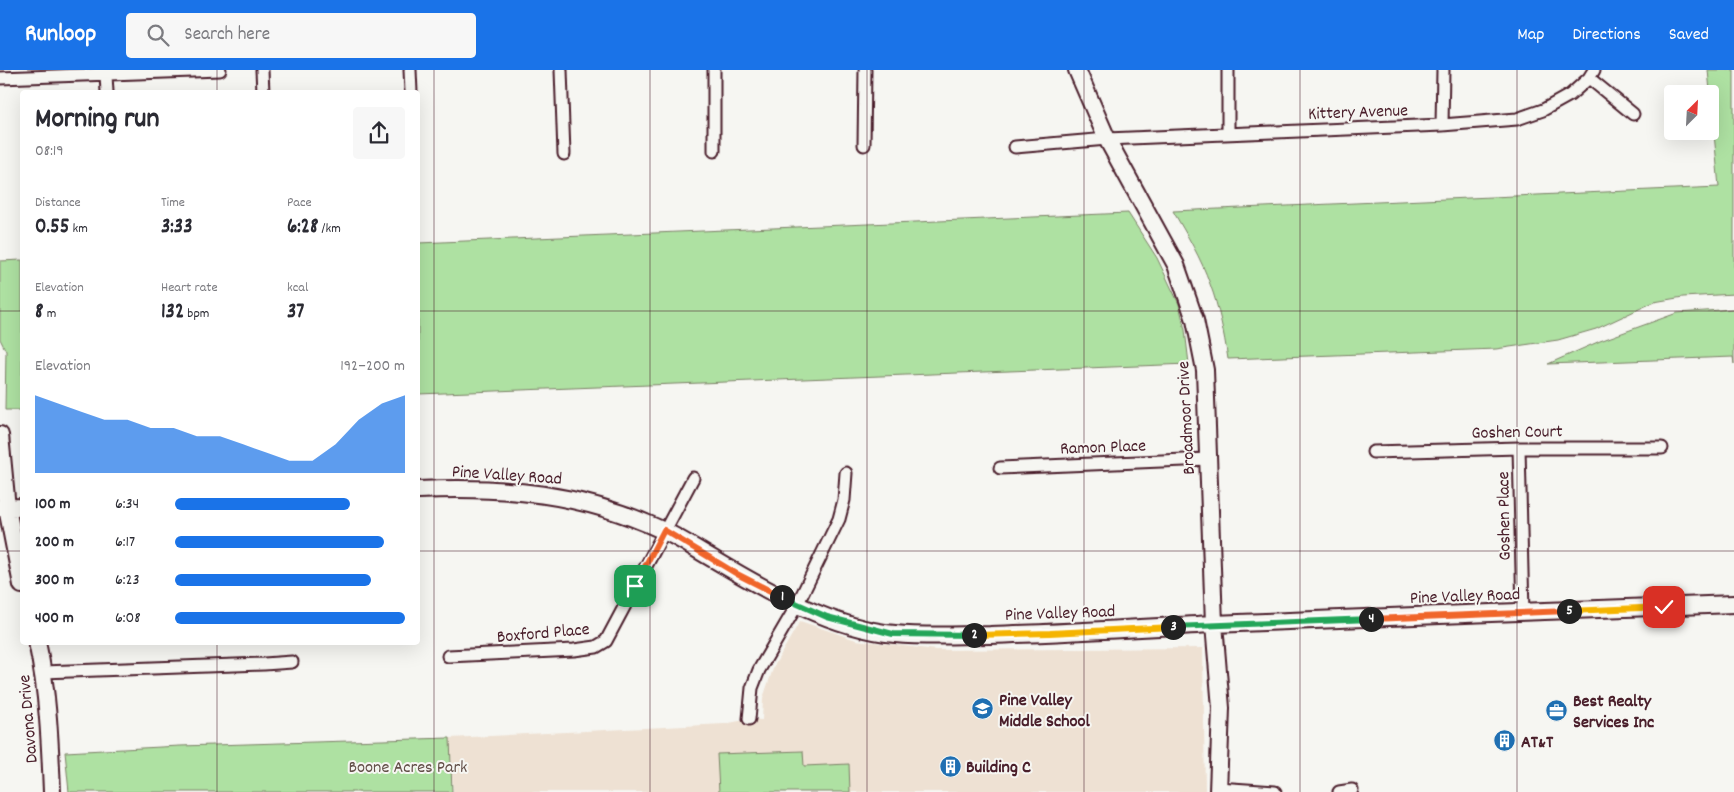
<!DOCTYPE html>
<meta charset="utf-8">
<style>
:root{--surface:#fff;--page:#f7f7f7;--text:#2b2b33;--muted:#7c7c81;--accent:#1a73e8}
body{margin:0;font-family:Dekko,sans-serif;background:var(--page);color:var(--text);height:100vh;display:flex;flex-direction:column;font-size:19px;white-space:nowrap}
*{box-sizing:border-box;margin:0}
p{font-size:16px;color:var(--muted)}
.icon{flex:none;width:28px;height:28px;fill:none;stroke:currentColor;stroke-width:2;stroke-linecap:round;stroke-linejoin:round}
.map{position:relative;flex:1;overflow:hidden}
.side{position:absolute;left:20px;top:20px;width:400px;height:555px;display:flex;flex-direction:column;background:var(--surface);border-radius:5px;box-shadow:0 5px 20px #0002}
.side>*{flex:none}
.needle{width:32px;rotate:24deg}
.tools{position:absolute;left:1664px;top:15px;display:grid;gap:10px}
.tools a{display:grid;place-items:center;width:55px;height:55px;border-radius:5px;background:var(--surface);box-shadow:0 5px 20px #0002;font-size:25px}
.pin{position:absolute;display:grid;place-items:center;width:42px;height:42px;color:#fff;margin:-21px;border-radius:10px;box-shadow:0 2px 8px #0006}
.km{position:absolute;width:25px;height:25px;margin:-12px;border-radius:50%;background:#222;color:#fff;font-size:14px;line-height:25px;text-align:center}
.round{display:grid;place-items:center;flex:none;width:52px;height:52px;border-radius:5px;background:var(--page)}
.headline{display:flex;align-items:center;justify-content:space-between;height:85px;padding:0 15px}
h1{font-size:28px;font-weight:700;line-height:38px}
.stats{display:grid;grid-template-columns:repeat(3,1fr);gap:8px;height:85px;padding:5px 15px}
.stats div{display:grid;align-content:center}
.stats b{font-size:21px;font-weight:700}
.stats small{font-size:14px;font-weight:400}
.stats p{font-size:14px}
.chart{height:140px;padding:10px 15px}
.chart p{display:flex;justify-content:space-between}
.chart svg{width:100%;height:90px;margin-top:5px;fill:var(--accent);opacity:.7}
ul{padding:0 15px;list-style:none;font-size:16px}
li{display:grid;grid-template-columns:80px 60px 1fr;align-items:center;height:38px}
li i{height:12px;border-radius:6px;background:var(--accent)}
header{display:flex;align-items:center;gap:30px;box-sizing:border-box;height:70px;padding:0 25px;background:var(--accent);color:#fff}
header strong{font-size:24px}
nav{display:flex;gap:28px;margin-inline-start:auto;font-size:18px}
.search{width:350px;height:45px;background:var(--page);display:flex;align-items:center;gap:12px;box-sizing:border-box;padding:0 18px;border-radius:5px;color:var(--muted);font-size:19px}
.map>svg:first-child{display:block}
.built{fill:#eee1d3}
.green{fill:#aee1a2;stroke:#7c8066}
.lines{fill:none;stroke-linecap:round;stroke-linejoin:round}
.street-casing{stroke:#4a1f2b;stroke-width:15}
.secondary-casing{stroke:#4a1f2b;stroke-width:20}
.street{stroke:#f6f6f2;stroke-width:11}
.secondary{stroke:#f6f6f2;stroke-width:16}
.split-1-casing{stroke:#fff;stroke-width:10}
.split-2-casing{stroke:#fff;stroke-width:10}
.split-3-casing{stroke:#fff;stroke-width:10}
.split-4-casing{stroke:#fff;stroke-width:10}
.split-5-casing{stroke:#fff;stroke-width:10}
.split-6-casing{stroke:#fff;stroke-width:10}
.split-1{stroke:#f0652b;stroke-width:6}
.split-2{stroke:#22a559;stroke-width:6}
.split-3{stroke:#f5b400;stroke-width:6}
.split-4{stroke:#22a559;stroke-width:6}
.split-5{stroke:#f0652b;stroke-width:6}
.split-6{stroke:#f5b400;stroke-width:6}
.grid{fill:none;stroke:#4a1f2b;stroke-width:1;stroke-opacity:0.55}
.labels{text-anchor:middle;stroke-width:4;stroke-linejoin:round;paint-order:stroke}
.street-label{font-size:18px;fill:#4a1f2b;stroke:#f6f6f2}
.poi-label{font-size:18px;font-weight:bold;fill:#4a1f2b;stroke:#f6f6f2;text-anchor:start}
.park-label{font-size:18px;fill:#635049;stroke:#f6f6f2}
</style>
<header>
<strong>Runloop</strong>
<div class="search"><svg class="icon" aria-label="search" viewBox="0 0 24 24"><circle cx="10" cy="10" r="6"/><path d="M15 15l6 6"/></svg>Search here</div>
<nav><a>Map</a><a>Directions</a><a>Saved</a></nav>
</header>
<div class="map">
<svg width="1734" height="722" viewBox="0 0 1734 722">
<rect width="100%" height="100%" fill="#f6f6f2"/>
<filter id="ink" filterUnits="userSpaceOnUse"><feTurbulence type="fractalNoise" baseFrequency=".02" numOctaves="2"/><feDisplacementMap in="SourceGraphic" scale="10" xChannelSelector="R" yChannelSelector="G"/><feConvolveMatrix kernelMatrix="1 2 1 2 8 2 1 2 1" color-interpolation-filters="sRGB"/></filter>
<g filter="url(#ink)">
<!-- built -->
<path class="built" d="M800 551 856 570 936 580 1203 578 1205 722H453L450 668 724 654 749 649 762 650 763 628 774 596Z"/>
<!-- green -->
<path class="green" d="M1708 0H1734V224L1683 227 1654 232 1596 259 1558 270 1496 279 1228 289C1224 263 1219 238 1210 214 1201 188 1187 165 1173 141L1719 117Z
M1128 143 1157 188 1179 234 1185 260 1189 294 418 324V173Z
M22 190V340H5L6 281 0 269V191Z
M1734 239V294L1733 287 1548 294 1600 271 1677 243Z
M450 668 452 722H69L65 682 180 676Z
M803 681 804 696 849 694 850 722H719L717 684Z"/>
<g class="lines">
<defs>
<path id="street" d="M262 0 263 22
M410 0 411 22
M561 0 564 84
M714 0V81
M106 5 107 22
M0 8 220 0
M1589 8 1633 44
M1442 55 1443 0
M1228 63V0
M864 75 865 0
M1015 77 1107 69 1442 55 1517 49 1543 40 1570 25 1589 8 1594 0
M1519 378 1523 543
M1373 382 1519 378H1662
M1000 398 1208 389
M448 586 574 580 596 577 606 571 693 408
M43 602 264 594 292 592
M749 649 752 618 759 600 797 535 839 449 844 430 846 403
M1218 718 1275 722
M1339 722 1352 720"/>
<path id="secondary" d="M1077 0 1107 69 1176 195 1195 250 1205 300 1214 554 1221 638 1218 722
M0 365 7 438 22 515
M418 420C504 416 582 423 662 460 680 468 697 480 715 490 767 521 834 559 895 564 926 567 959 565 990 565 1064 563 1139 558 1213 554 1387 546 1560 541 1734 534
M0 438 22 437
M37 572C48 622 50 672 52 722"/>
</defs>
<!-- street casing -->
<use href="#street" class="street-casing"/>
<!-- secondary casing -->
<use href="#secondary" class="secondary-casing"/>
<!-- street -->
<use href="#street" class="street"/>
<!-- secondary -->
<use href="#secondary" class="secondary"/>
</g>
</g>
<g class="lines" filter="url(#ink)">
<defs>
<path id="split-1" d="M635 516 664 460 737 504 782 527"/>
<path id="split-2" d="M782 527 827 547 893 564 974 565"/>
<path id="split-3" d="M974 565 1050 563 1173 557"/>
<path id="split-4" d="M1173 557 1371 549"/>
<path id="split-5" d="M1371 549 1569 541"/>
<path id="split-6" d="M1569 541 1664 537"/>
</defs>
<!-- split-1 casing -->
<use href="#split-1" class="split-1-casing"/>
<!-- split-2 casing -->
<use href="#split-2" class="split-2-casing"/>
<!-- split-3 casing -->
<use href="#split-3" class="split-3-casing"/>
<!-- split-4 casing -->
<use href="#split-4" class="split-4-casing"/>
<!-- split-5 casing -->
<use href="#split-5" class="split-5-casing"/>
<!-- split-6 casing -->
<use href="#split-6" class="split-6-casing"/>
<!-- split-1 -->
<use href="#split-1" class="split-1"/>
<!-- split-2 -->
<use href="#split-2" class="split-2"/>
<!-- split-3 -->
<use href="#split-3" class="split-3"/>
<!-- split-4 -->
<use href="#split-4" class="split-4"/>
<!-- split-5 -->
<use href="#split-5" class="split-5"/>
<!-- split-6 -->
<use href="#split-6" class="split-6"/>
</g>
<!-- grid -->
<path class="grid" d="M217 0V22M434 0V722M650 0V722M867 0V722M1084 0V722M1300 0V722M1517 0V722M0 241H22M418 241H1734M0 481H22M418 481H1734M217 572V722"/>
<!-- icons -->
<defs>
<symbol id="school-disc" viewBox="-11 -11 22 22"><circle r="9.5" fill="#1f6fb2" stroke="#f6f6f2"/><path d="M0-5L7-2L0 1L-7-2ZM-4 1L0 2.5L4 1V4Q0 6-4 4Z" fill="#fff"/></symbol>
<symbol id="office-disc" viewBox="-11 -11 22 22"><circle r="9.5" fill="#1f6fb2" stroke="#f6f6f2"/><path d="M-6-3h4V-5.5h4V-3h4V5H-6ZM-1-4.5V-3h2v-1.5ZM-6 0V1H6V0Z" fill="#fff"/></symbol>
<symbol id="building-disc" viewBox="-11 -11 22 22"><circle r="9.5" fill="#1f6fb2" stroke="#f6f6f2"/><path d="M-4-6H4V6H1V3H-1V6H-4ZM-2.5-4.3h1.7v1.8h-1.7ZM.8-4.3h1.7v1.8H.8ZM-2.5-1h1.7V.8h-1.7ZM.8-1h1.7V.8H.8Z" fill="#fff"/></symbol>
</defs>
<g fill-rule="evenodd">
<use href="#school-disc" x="970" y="626" width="25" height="25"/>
<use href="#office-disc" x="1544" y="628" width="25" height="25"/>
<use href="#building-disc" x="1492" y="658" width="25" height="25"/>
<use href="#building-disc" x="938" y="684" width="25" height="25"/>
</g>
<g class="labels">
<!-- street labels -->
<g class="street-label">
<text transform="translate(1358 41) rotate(-2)" y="6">Kittery Avenue</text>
<text transform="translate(1185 348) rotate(-93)" y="6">Broadmoor Drive</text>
<text transform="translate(1517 361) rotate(-1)" y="6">Goshen Court</text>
<text transform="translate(1103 376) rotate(-2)" y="6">Ramon Place</text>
<text transform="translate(507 404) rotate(4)" y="6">Pine Valley Road</text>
<text transform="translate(1503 446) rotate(-91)" y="6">Goshen Place</text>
<text transform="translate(1465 525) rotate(-2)" y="6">Pine Valley Road</text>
<text transform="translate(1060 542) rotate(-2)" y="6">Pine Valley Road</text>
<text transform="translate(543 562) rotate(-5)" y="6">Boxford Place</text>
<text transform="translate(27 649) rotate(-95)" y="6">Davona Drive</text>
</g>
<!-- poi labels -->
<g class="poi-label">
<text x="999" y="635">Pine Valley<tspan x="999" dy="21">Middle School</tspan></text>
<text x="1573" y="636">Best Realty<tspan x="1573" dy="21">Services Inc</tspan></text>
<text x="1521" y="677">AT&amp;T</text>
<text x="966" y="702">Building C</text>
</g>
<!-- park labels -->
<g class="park-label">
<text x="408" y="702">Boone Acres Park</text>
</g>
</g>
</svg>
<div class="tools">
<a><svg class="needle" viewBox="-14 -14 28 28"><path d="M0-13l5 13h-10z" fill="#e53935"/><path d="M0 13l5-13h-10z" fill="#7c7c81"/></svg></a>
</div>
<div class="pin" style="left:635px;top:516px;background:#1e9e55"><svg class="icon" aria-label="arrive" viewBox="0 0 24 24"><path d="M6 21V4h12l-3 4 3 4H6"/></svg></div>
<div class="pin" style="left:1664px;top:537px;background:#d93025"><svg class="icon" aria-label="check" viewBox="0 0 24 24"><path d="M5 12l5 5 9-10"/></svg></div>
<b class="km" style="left:782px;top:527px">1</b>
<b class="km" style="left:974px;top:565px">2</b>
<b class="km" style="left:1173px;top:557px">3</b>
<b class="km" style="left:1371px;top:549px">4</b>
<b class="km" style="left:1569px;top:541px">5</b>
<section class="side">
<div class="headline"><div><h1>Morning run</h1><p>08:19</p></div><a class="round"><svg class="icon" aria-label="share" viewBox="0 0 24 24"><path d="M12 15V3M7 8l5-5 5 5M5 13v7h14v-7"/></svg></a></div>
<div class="stats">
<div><p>Distance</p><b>0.55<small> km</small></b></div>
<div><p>Time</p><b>3:33</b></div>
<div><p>Pace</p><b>6:28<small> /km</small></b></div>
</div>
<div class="stats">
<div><p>Elevation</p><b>8<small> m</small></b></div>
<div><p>Heart rate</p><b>132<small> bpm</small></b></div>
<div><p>kcal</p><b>37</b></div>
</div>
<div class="chart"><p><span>Elevation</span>192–200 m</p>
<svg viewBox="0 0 160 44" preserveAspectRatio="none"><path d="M0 44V6L10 10L20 14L30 18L40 18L50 22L60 22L70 26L80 26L90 30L100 34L110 38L120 38L130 30L140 18L150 10L160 6V44z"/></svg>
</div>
<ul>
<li><b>100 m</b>6:34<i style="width:76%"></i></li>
<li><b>200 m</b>6:17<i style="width:91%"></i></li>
<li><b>300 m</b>6:23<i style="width:85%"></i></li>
<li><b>400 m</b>6:08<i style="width:100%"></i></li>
</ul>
</section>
</div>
